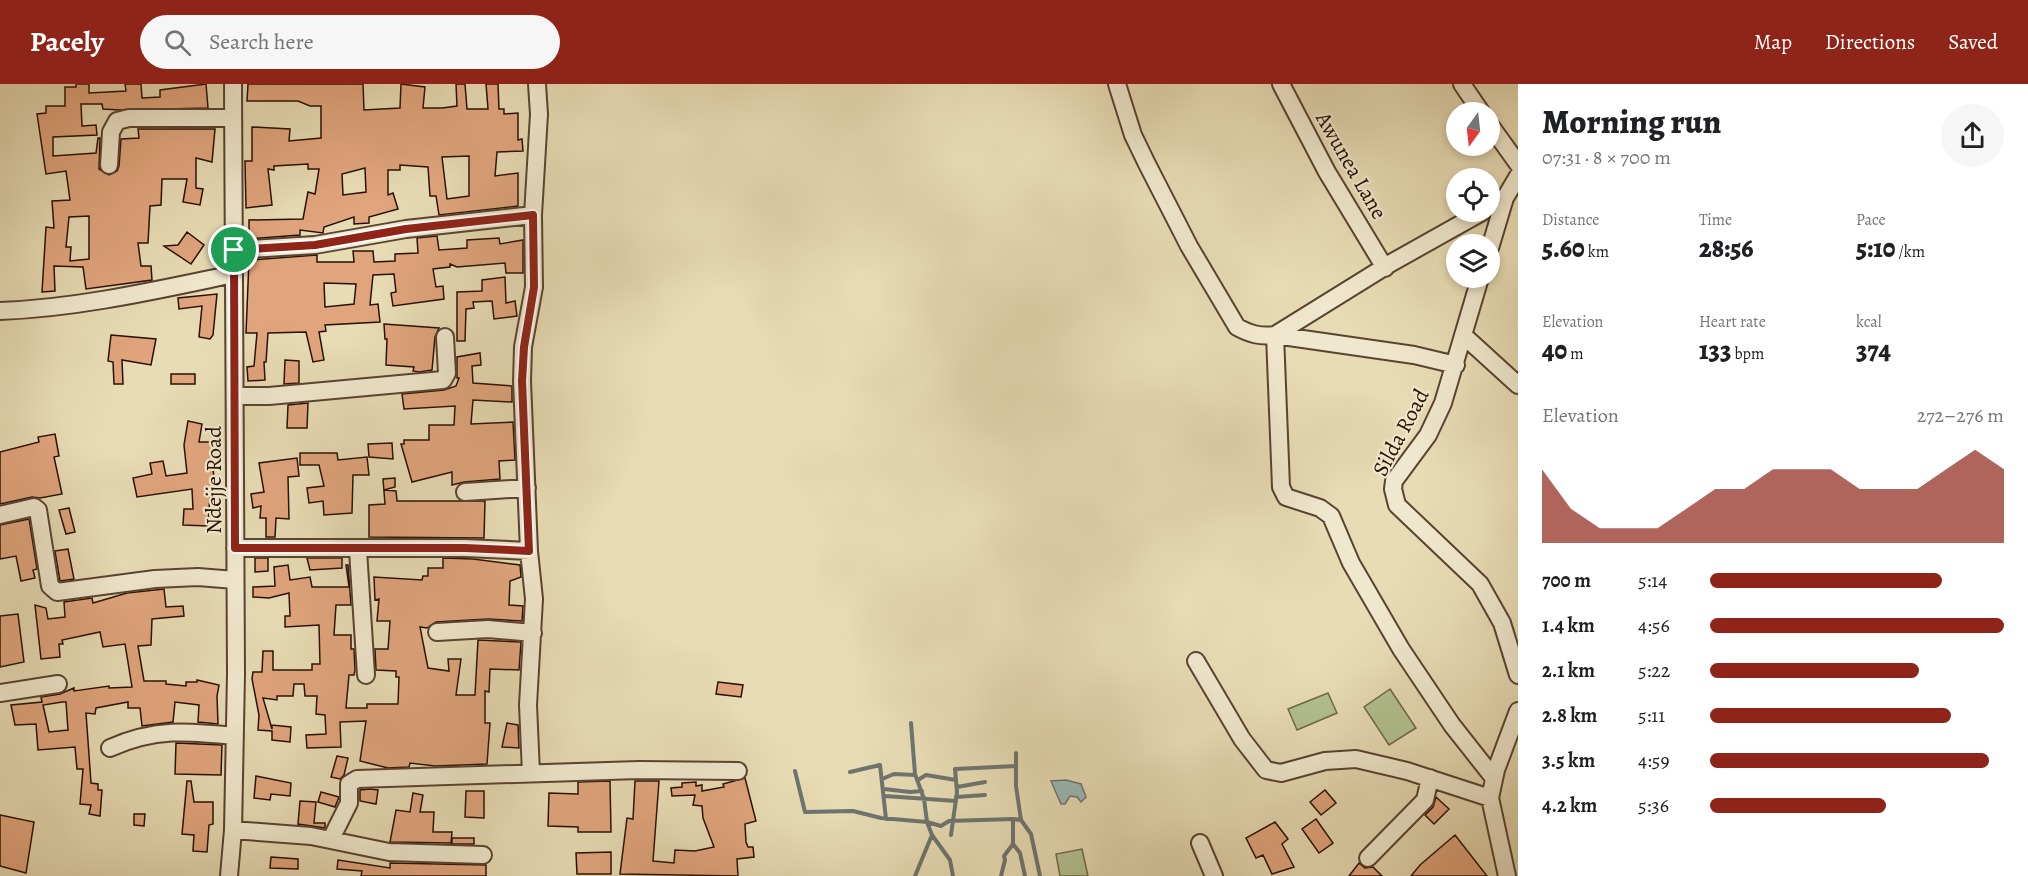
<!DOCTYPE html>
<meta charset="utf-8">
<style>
:root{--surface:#fff;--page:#f6f6f6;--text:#202124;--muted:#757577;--accent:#8f2418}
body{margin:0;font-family:Alegreya,serif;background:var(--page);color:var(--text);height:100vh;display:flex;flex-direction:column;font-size:22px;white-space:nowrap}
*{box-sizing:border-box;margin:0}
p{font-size:20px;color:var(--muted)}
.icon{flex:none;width:33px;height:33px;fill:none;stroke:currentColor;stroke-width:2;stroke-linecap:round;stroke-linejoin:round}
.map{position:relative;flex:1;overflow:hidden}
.panel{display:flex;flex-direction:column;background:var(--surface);width:510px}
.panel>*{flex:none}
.needle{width:39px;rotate:195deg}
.buttons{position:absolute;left:1446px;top:18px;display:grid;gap:12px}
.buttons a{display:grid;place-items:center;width:54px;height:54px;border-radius:50%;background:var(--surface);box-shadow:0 3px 9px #0003;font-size:30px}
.pin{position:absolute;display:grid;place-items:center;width:51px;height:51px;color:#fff;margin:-26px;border:3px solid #fff;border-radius:50%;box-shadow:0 2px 6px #0007}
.round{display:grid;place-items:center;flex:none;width:63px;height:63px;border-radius:32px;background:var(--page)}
.overview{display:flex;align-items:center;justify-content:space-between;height:102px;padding:0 24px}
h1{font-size:33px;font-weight:800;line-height:45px}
.stats{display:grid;grid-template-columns:repeat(3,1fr);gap:9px;height:102px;padding:6px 24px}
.stats div{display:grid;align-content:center}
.stats b{font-size:26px;font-weight:800}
.stats small{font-size:16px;font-weight:400}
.stats p{font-size:16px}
.chart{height:168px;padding:12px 24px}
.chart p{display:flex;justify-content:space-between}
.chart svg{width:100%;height:108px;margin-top:6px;fill:var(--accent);opacity:.7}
ul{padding:0 24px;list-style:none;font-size:20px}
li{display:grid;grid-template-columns:96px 72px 1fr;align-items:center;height:45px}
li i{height:15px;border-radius:8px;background:var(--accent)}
header{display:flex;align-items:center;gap:36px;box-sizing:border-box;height:84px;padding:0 30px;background:var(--accent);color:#fff}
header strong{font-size:28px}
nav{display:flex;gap:33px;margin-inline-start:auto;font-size:21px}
.search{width:420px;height:54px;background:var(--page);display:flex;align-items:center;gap:15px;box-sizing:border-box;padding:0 21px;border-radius:33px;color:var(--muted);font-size:22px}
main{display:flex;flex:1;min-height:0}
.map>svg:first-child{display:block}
.green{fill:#b2c290;stroke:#6e694a;stroke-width:1.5}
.water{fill:#9bb9b7;stroke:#6d7570;stroke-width:1.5}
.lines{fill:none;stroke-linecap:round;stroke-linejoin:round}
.stream{stroke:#6d7570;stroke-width:4}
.building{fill:#e1a57d;stroke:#291005;stroke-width:1.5;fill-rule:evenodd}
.minor-casing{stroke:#594331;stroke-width:20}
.minor{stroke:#f0e8ce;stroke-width:16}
.route-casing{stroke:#fff;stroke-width:12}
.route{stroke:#8f2418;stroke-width:8}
.labels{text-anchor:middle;stroke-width:4.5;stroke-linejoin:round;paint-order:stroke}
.street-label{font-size:22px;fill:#291005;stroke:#f0e8ce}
</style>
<header>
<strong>Pacely</strong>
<div class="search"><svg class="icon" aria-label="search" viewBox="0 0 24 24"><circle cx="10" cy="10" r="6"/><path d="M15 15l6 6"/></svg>Search here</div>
<nav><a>Map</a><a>Directions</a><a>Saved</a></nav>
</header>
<main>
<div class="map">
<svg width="1518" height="792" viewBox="0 0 1518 792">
<rect width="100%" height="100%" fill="#e8dcb4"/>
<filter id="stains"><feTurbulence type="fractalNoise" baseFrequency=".00333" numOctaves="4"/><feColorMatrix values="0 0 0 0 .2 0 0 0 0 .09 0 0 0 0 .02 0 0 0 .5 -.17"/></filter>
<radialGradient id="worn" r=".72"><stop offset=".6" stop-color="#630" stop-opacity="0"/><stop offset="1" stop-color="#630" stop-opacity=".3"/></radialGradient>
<!-- green -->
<path class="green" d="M1390 605 1416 644 1389 661 1364 623Z
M1328 609 1337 629 1297 646 1288 625Z
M1082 765 1088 792H1060L1056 770Z"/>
<!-- water -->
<path class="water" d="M1066 696 1081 700 1086 713 1081 718 1077 713 1070 712 1065 720H1061L1051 697Z"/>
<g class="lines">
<!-- stream -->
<path class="stream" d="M911 639 915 690 924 715 927 738 932 751 950 776 953 792
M1016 669V702L1021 736 1031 750 1040 792
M795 687 805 728 853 727 881 734 927 738 941 742 949 737 1013 735
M850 688 880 681 886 735
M882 695 894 690 915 691
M918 696 926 691 956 696
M957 703 985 698
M884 705 910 708 922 707
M885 712 956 717
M956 713 985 711
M951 751 957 708 955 685 1016 682
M1013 760 1020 769 1025 792
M915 792 932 751
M1001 792 1005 776 1004 772 1013 760V735L1021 736"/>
</g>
<!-- building -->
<path class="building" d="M76 0H89V9L126 7 125 0H141L142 14 160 13V6L206 0 208 24 120 26 103 25 102 20H81L82 42 96 41 97 51 53 53V72L96 69 98 54H100L99 85 109 91 117 87 119 82 121 55 139 54 138 45H215L212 78 196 74V104L203 105 200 121 183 118 187 95H162L161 121 150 122 148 159H138L141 182H151L152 196 86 205 83 183 54 182 55 207 42 208 46 143 54 144 52 117 70 116 66 87 46 90 37 30 46 29V22H65V3H76ZM89 132V175L70 177 71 163H66L69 133Z
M248 0H363L364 26 400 24 401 0 425 3 423 24H442L457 22 456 0H465L467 25H488L486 0H498L499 25H504V30L518 29V56L522 55 523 67 497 68 495 92 518 89V122L439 131 436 112H430L428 83 400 81V86H388V111L393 109 398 125 369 133V139L354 140V133L324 143 323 149 300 146V151L249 155V136L303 135 308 108 315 110 319 85H308V80L274 82V86L268 85 272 121 246 124 245 77H252V43L290 45 289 57 321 54V22H310L298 17H247ZM469 72V112L447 115 442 73ZM365 84 366 108 343 111 342 90Z
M187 148 204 161 191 180 164 162 178 161Z
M437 152 439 166 467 164V156L499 154 500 160 523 156V189H506L505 179 457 183 450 180V183L433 185 436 203 443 202 444 215 393 222 391 209 396 208 394 190 373 191 370 221 378 220 380 238 325 241 326 247 319 248 324 276 313 278 306 248 268 249 266 278H264L265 296 248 297 247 283 254 282 257 249H246L249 176 317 171V178H354L353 167H373L374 178 395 177V170L418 169 417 154ZM324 199 356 200 354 220 325 223Z
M505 193 506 219 515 217 517 232 494 235 492 217 473 218 474 224 466 225 465 257H457V208L482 207V196Z
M217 210 213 251 210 255 199 253 202 222 179 225 178 214Z
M384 240 439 244 435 253 432 286 419 288 413 287 414 283 386 281 387 255H385Z
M111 251 156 255 151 281 122 276 123 300H114L113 278 108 277Z
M480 269 481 281 472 282 473 299 512 302V318L473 316 471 340 513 338 515 376 499 377 500 395 464 398 452 401V388L412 398 401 360H404V356H429V341H454L455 322 404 325 402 310 444 306 456 302 459 294H457V273Z
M285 276 299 277V299L284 300Z
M171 290H195V300H171Z
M308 319 307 344H287L288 321Z
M188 337 202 340 199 358H214L215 368H212L215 411H210L208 442 183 441 184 425H193L192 405 137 413 133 394 152 390 150 379 163 377 166 392 187 389 184 361Z
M55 350 59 372 54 373 62 410 40 414 32 413 0 420V368L39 358 38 353Z
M392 359 393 375 369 373 368 360Z
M300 369H337L338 376 367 373 369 391H353L352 429 324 431 323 417 309 419 307 404 324 402 319 381H300Z
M297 374 299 392 288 393 289 435 276 434 275 453H266V434H260L261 422 253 424 251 410 264 408 259 379Z
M395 394V403L384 406 396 407 397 417H485L484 454 369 453V421L385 420 383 395Z
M69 424 75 448 66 450 59 426Z
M29 435 37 485 33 486 35 494 21 497 16 472 0 475V441Z
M68 465 74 495 60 497 55 467Z
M255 474H268V487L255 488Z
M307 474H342V484L310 486Z
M443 474 473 475 520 481 521 493 510 497 509 521 523 522 522 537 488 535 436 538 427 544 420 543 428 584 449 587 448 575H461L456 611H475L478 556 521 558 519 586 490 585 489 608 485 607V639H490L487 680 435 682 410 679 409 683 388 684 360 677 366 637 340 638 341 663 307 664 306 651 326 650 325 631 316 630 317 612H305L304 600H294L293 612H277V616L263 614 272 645V641L291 643 290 658 272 656V647L258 646 259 631 252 595 253 588H262L263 567H273V586H312V580H320L319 541 285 543V532H290L289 509 269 514 253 513V503L275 502 274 483 288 481 290 496 310 493 312 503H349L346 481H348L351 521H336L334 551H351V565H354L355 586 354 591H349L346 624H367V620H398L399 593H396V587L376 586 375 565H388L390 537H377L379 515 375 516 374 493 422 496 423 492H428V484H443Z
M164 505 166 523 183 522 184 532 152 535 151 561 138 562 144 597H166V600L186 602V598H197V596L219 601 217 612 218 640 198 638 199 621 175 618 173 638 142 642 140 624H128V618L96 624 95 630 86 629 91 699 98 700V706H102L100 732 89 730 91 721 80 720 83 685H77L75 663 38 666 36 640 15 641 11 621 42 618 41 613 60 610 74 604V607L109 602V604L132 603 125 560 103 563 100 548 62 556 63 560H59L60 573 41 575 35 521 46 524 48 535 65 533 64 518 92 514 93 519 127 509ZM62 618H66L68 646 49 648 43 621Z
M18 530 24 578 0 583V532Z
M718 598 743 601 741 613 716 610Z
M507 639 518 641 519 664 502 663Z
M176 659 222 661 221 691 175 690Z
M337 672 348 674 344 691 340 695 331 693Z
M256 692 291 699 290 712 271 710 270 716 254 714Z
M745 694 756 737 745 740 746 758 748 763H753L754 773 737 775 738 792 620 790 627 734 633 735 635 697H659L653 777 674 779 675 766 695 767 714 763 703 734 702 722 693 721 695 711 672 712 671 704 682 703V699L696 698V702L702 701V707L724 703 723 700Z
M187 697H191L194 718H213V740L209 741 207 768 193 767 194 751 182 750Z
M610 697 611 748H578V743L548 742 549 709 578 710V698Z
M370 705 378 706 376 720 360 717V706Z
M1325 706 1336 719 1321 731 1310 718Z
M466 707H484V734L465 733Z
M321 708 339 713 335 723 318 718Z
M413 709 423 711 420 728H434L433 748H452L451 759 390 758 396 726 410 728Z
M1436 713 1449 725 1434 740 1425 731 1433 723Z
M300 717 316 718 314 739H325V744L298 740Z
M134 730H145L144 742 134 741Z
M0 731 34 738 26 789 0 782Z
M1316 735 1333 759 1319 769 1302 745Z
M1275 738 1288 755 1282 760 1294 783 1272 790 1263 771 1256 774 1246 754Z
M1455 751 1487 792H1411L1420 781Z
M452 754H474V760H452Z
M611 768V790H577L576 769Z
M271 773 298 775V785L270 784Z
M338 776 390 784V779L486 781V792H361L362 787 337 785Z
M1359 779 1365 784 1373 783 1382 792H1349Z"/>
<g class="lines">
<defs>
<path id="minor" d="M1117 0 1133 51 1147 80 1189 162 1237 243C1250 250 1260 253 1275 251L1391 179 1482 128
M1281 0 1327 88 1385 184
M1462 0 1481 28
M1490 41 1518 80
M109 81 111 48 117 37 129 34H233
M1490 164 1505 114 1518 92
M234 166 315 161 406 145 533 131
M1480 194 1443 319 1428 351 1394 397 1393 405 1397 421 1480 500 1502 539 1518 591
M0 227C79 224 157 206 234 190
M1463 251 1518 301
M1456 281 1414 271 1275 251 1281 403 1286 413 1320 424 1331 432 1351 479 1401 565 1452 641 1493 693
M235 312H269L443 296 447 289 445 253
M465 408 527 404
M0 431 34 423 38 426 50 502 57 508 155 495 198 493 235 496
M235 464H465L529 467
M358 466 366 591
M437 548 488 545 533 549
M1196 577 1242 655 1266 686 1281 689 1325 677 1356 675 1407 687 1490 714
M0 609 58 600
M110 664C154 644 188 647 235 652
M531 689 528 621 534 515 529 467 522 297 523 263 534 203 533 131 539 30 537 0
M233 746 311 752 389 768 483 771
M331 755 349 719V700L357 695 639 686 738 687
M1200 759 1214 792
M1368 774 1425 716 1430 694
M229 792 233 746 236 590 233 0
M1507 792 1490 714 1496 686 1518 627"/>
</defs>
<!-- minor casing -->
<use href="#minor" class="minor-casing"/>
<!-- minor -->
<use href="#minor" class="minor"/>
</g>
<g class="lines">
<defs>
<path id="route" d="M533 131 534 203 524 263 522 297 529 467 465 464H235L234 166 315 161 406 145Z"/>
</defs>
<!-- route casing -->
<use href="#route" class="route-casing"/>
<!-- route -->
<use href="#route" class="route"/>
</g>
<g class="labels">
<!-- street labels -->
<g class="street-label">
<text transform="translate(1352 81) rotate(60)" y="8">Awunea Lane</text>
<text transform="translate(1400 348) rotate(-62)" y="8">Silda Road</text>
<text transform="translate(213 396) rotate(-90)" y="8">Ndejje Road</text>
</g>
</g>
<rect width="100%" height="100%" filter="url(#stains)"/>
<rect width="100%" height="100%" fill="url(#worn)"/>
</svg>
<div class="buttons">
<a><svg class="needle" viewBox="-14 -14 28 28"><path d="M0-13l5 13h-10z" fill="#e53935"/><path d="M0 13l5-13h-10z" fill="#757577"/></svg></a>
<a><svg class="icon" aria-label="locate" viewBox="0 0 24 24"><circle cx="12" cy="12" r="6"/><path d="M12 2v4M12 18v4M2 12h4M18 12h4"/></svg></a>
<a><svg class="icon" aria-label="layers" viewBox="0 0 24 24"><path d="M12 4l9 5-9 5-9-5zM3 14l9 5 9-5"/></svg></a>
</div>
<div class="pin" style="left:234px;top:166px;background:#1e9e55"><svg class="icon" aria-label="arrive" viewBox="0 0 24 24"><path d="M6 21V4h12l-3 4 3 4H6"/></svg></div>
</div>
<section class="panel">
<div class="overview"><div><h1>Morning run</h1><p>07:31 · 8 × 700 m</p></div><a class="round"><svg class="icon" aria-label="share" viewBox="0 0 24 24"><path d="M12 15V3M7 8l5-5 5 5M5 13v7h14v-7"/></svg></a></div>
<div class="stats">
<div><p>Distance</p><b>5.60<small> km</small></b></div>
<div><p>Time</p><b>28:56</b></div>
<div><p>Pace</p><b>5:10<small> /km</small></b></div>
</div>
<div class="stats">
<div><p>Elevation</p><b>40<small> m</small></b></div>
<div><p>Heart rate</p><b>133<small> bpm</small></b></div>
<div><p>kcal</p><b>374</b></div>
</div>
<div class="chart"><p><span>Elevation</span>272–276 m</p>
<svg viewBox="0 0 160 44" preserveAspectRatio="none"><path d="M0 44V14L10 30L20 38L30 38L40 38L50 30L60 22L70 22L80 14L90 14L100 14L110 22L120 22L130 22L140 14L150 6L160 14V44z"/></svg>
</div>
<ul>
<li><b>700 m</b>5:14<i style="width:79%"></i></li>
<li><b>1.4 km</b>4:56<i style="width:100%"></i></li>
<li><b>2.1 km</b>5:22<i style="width:71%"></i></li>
<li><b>2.8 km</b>5:11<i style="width:82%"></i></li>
<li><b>3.5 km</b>4:59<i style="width:95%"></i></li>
<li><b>4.2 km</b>5:36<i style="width:60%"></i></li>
</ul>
</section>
</main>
